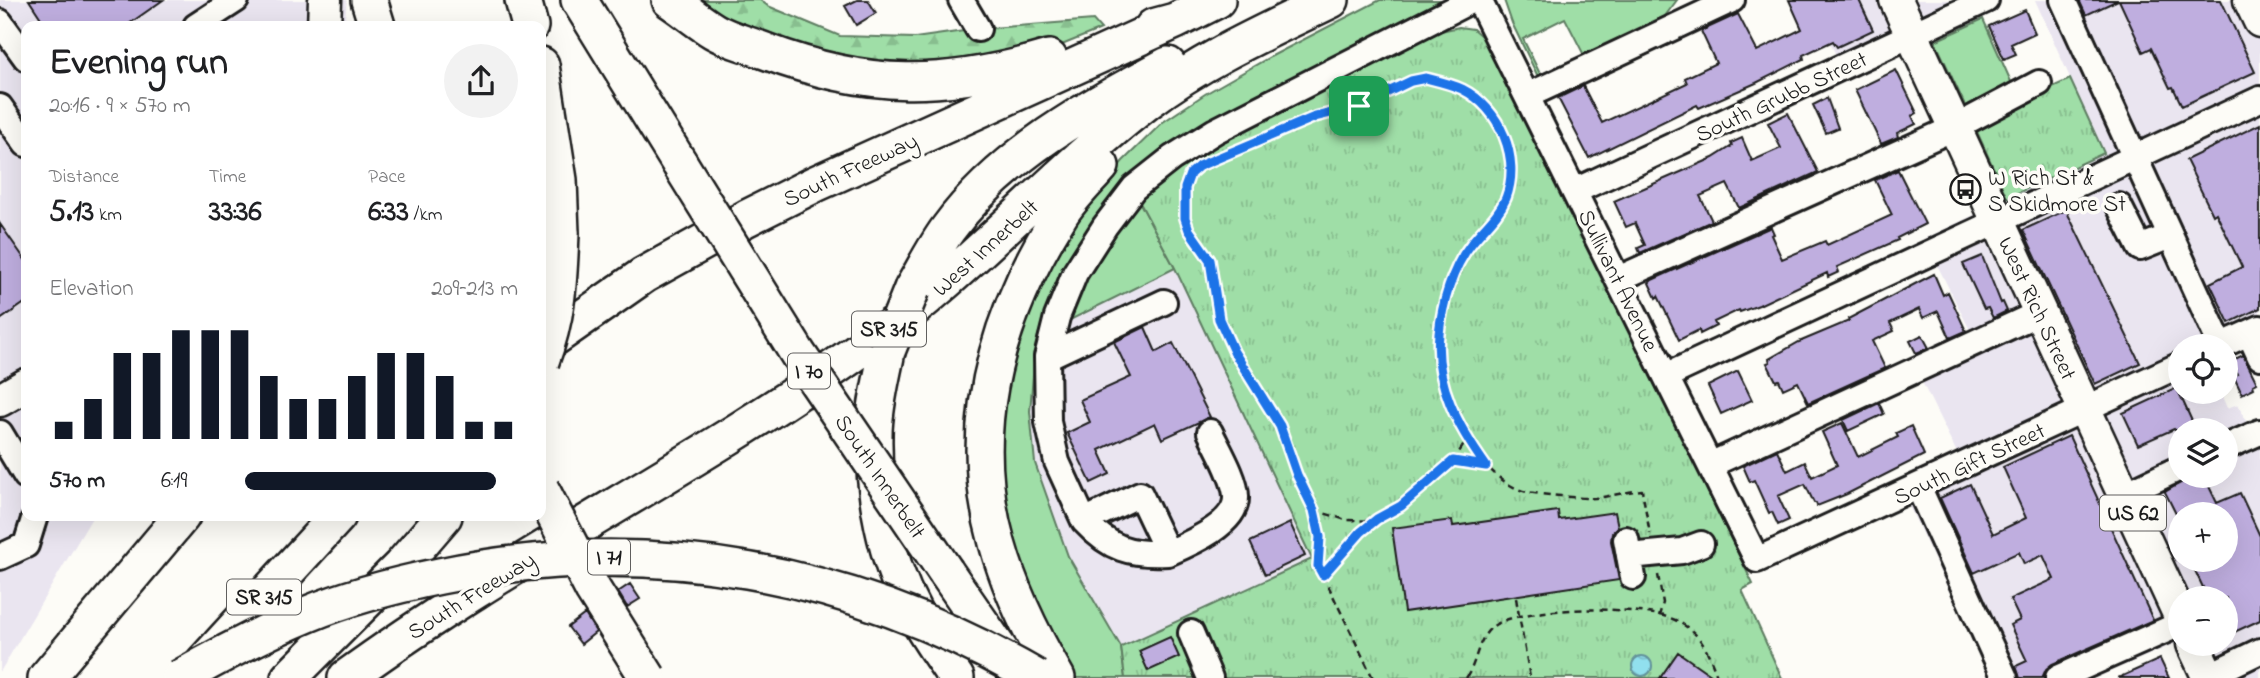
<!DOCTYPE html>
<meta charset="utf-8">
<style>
:root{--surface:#fff;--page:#f2f2f2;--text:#202124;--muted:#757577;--accent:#111827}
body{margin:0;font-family:"Indie Flower",sans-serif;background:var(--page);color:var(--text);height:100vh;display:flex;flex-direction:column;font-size:26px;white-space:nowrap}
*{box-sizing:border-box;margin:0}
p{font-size:23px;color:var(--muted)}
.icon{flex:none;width:38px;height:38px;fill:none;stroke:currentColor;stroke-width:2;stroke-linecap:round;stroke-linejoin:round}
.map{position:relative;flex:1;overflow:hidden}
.side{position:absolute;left:21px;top:21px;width:525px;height:500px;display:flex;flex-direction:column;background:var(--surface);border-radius:14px;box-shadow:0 7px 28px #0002}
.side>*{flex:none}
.controls{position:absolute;left:2168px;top:334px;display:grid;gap:14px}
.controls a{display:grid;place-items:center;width:70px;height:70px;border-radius:50%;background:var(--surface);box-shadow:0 7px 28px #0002;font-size:35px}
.pin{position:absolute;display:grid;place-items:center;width:60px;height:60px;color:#fff;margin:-30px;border-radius:14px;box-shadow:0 4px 10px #0006}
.round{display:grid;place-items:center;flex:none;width:74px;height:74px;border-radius:37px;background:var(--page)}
.head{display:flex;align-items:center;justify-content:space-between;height:119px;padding:0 28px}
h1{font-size:38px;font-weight:800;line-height:52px}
.figures{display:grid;grid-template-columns:repeat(3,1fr);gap:10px;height:119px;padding:7px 28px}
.figures div{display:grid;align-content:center}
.figures b{font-size:30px;font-weight:800}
.figures small{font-size:19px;font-weight:400}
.figures p{font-size:19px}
.chart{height:196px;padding:14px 28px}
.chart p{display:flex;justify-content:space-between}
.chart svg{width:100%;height:126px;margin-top:7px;stroke:var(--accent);stroke-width:6}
ul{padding:0 28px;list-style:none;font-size:23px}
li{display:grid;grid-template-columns:112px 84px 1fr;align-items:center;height:52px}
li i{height:18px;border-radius:9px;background:var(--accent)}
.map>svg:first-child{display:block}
.built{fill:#eae5f0;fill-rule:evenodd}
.grass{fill:#9fdea7;stroke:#5e7d62;stroke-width:2}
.forest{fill:url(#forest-firs);stroke:#5e7d62;stroke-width:2}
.park{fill:url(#park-tufts);stroke:#5e7d62;stroke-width:2}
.water{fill:url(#water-waves);stroke:#62929a;stroke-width:2}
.building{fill:#bfaedf;stroke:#1c1c1c;stroke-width:2}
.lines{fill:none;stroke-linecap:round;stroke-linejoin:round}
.minor-casing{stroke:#1c1c1c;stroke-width:30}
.major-casing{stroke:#1c1c1c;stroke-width:37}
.highway-casing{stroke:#1c1c1c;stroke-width:40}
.path{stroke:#1c1c1c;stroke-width:2.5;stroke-dasharray:7 5;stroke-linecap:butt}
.minor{stroke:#fdfcf7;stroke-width:24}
.major{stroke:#fdfcf7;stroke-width:32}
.highway{stroke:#fdfcf7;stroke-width:35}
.highway-bridge-casing{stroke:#1c1c1c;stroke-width:40;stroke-linecap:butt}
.highway-bridge{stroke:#fdfcf7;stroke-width:35}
.route-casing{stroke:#fff;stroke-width:14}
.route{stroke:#1a73e8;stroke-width:9}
.labels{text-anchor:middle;stroke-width:7;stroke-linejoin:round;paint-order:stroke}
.shield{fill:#fdfcf7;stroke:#605f5e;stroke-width:2}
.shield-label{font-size:21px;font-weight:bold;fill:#1c1c1c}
.street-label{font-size:23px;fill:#1c1c1c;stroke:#fdfcf7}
.poi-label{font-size:23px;fill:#1c1c1c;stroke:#fdfcf7;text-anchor:start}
</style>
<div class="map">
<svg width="2260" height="678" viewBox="0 0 2260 678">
<defs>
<pattern id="forest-firs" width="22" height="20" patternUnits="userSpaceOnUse" patternTransform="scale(1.75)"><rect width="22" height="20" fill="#9fdea7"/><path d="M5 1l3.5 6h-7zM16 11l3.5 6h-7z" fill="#88be8f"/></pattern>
<pattern id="park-tufts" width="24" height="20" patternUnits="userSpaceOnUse" patternTransform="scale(1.75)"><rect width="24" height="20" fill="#9fdea7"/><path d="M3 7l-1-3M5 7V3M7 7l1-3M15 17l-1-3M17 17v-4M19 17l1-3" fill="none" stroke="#88be8f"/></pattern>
<pattern id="water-waves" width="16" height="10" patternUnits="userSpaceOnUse" patternTransform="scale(1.75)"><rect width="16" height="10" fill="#91e0ee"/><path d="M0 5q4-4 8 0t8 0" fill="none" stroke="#7cc0cc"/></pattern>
</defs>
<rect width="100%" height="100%" fill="#fdfcf7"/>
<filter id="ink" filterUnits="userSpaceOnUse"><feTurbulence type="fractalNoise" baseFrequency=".0143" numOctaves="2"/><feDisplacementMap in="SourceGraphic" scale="14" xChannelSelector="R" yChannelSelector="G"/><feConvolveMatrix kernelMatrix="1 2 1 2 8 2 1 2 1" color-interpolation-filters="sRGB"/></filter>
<g filter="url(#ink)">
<!-- built -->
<path class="built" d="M0 0H347L344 26H26V516H93L0 672Z
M1810 0H1972L1983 19 1935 41 1912 36 1842 68Z
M2035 0H2260V334L2226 346H2180V392H2220L2227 408 2238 404 2250 430 2260 425V678H2192L2176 643 2095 678H1990L1903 493 1963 465 1917 372 1976 342 1924 239 2104 153ZM2180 430H2226V476H2180ZM2180 514H2226V560H2180ZM2180 598H2226V644H2180Z
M1175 268 1312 559 1121 647 1068 556 1035 463 1030 411 1035 352 1038 335Z"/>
<!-- grass -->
<path class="grass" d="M1380 0H1445L1218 120 1063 276 1038 335 1035 352 1030 411 1035 463 1068 556 1121 647 1125 678H1073L1037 612 1007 517 999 455 1000 413 1023 313 1082 209 1123 161 1163 122 1205 94 1270 57Z
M1504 0H1677L1656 28 1587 61 1565 18 1523 39 1544 82 1541 83 1512 23Z
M1983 19 2017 95 1970 116 1935 41Z
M1139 201 1175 268 1064 323 1083 276Z"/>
<!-- forest -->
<path class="forest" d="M688 0H760L768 6 840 36 915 38 978 29 1093 20 1101 29 1057 47 1005 60 874 66 798 52Z"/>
<!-- park -->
<path class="park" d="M1459 27 1473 29 1488 42 1753 584 1742 590 1782 678H1125L1121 647 1312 559 1175 268 1139 201 1196 154 1441 31Z
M2070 79 2104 153 2007 198 1973 123Z"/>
<!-- water -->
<path class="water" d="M1632 666a10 10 0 1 1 20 0a10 10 0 1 1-20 0Z"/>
<!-- building -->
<path class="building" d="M29 0H163L126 26H46Z
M857 0H868L876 13 856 25 845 6Z
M1789 0H1859L1873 30 1837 47 1833 41 1803 55 1804 59 1756 83 1699 108 1697 105 1589 158 1558 98 1583 86 1602 123 1687 83 1685 78 1716 63 1701 31 1738 14 1757 51 1802 29Z
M2079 0H2118L2086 15Z
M2119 0H2221L2255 72 2182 106 2173 87 2170 88 2151 48 2143 52Z
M2025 10 2035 33 2011 44 2016 54 2004 59 1989 26Z
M1896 70 1917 113 1912 116 1916 124 1897 133 1898 137 1881 144 1855 90Z
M1827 98 1838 128 1826 133 1813 105Z
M1788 113 1818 172 1739 208 1727 184 1700 196 1712 221 1640 253 1638 248 1645 245 1635 223 1626 227 1614 201 1713 158 1732 146 1731 143 1742 138 1752 161 1781 148 1768 123Z
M2260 124V308L2229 323 2210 283 2242 267 2216 213 2213 215 2186 160Z
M1898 170 1925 224 1897 238 1898 240 1837 267 1839 272 1828 277 1827 273 1759 305 1740 312 1739 310 1714 322 1716 326 1700 334 1699 330 1679 340 1658 296 1656 298 1649 283 1652 280 1771 227 1774 234 1771 235 1782 259 1825 241 1827 245 1892 215 1875 180Z
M2066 210 2140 363 2095 384 2023 230Z
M0 224 26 261V302L0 320Z
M1982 256 2001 303 2003 302 2007 311 1993 318 1988 308 1984 309 1963 264Z
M1934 274 1943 295 1948 292 1966 331 1950 338 1938 311 1923 318 1919 309 1890 323 1894 331 1872 341 1885 368 1808 403 1798 382 1783 389 1779 380 1776 381 1767 363 1770 362 1769 359 1799 342 1849 321 1848 319Z
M1145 327 1156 352 1173 343 1210 417 1162 439 1155 423 1099 450 1110 474 1091 483 1067 433 1090 422 1080 400 1131 377 1114 342Z
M1922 335 1929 348 1916 353 1910 341Z
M2243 355 2257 383 2253 385 2254 388 2242 394 2233 375 2237 374 2231 361Z
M1738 371 1752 400 1721 414 1708 386Z
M2177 388 2196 430H2175L2174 429 2138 445 2123 413Z
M1879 403 1884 414 1848 431 1843 420Z
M1842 423 1858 457 1898 437 1896 433 1911 426 1924 455 1847 494 1817 506 1816 503H1814L1805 484 1778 496 1789 520 1778 525 1772 512 1769 513 1754 480 1750 482 1743 466 1777 450 1787 471 1805 462 1812 477 1837 465 1822 432Z
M2069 436 2153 620 2052 664 2046 669 2042 678H2020L2016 666 2027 661 2010 625 2020 620 2010 599 2054 579 2043 555 2024 564 2019 552 1974 573 1940 498 1970 484 1993 534 2026 518 2003 467Z
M2192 476H2204L2217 503 2240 493 2260 536V620L2226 636V598H2208L2190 560H2226V514H2176L2165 492Z
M1558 511 1559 520 1615 512 1618 527 1612 533 1611 541 1619 580 1404 612 1392 528 1452 520 1453 526Z
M1290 523 1305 556 1265 575 1250 542Z
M630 584 640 599 627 607 618 592Z
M585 614 596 632 581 644 568 627Z
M1170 637 1179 657 1148 671 1139 651Z
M1678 652 1715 678H1660Z
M2160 659 2169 678H2118Z"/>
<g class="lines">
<defs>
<path id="minor" d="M961 0 978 29
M1479 0 1757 560 2180 365
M2063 0 2221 346
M0 22 26 58
M196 26 236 0
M1527 96 1732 0
M0 107 26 144
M1575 191 1986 0
M2119 206 2140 248 2170 236
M1618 279 1954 128 2039 83
M1164 302 1047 357 1048 422 1057 462 1084 521 1140 494 1168 553C1189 544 1237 524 1236 497 1236 479 1218 449 1210 432
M2249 333 2260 357
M2220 346 2260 328
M1047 357 1057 317 1075 273 1105 226 1134 188 1172 158 1215 131 1472 0
M1666 376 2260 99
M0 433 26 476
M2226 447 2260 432
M1710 465 2039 313
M1918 486 2005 678
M2125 494 2180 468
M1084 521C1110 549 1130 555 1168 553
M1626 539 1633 577
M1629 556 1682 551 1701 544
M0 557 26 545 35 516
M1191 633 1210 678
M2208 676 2260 651
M2058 678 2180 624"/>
<path id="major" d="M1896 0 2180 616
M2250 0 2260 21
M324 26 325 0
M0 400 26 385
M2193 644 2209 678"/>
<path id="highway" d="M369 0 377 26
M523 0 530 26
M579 0 680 164
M670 0C685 10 699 22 714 31 729 40 748 44 765 51 868 90 944 89 1049 58
M1153 27 1175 21 1217 0
M541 65 559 180 561 233
M912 289C924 269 934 248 948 229 1003 154 1088 108 1168 65
M541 347 644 275 747 218 815 184 1175 21
M887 351C882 378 874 407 874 435 873 493 885 559 913 610 925 634 942 656 956 678
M946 572 1015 672
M203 663 338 516
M46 678 182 516
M289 678 401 566 444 516
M346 678C513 556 701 465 869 343 969 271 1050 177 1147 102 1203 59 1267 31 1331 0
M1057 678C1032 635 1010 590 997 543 964 426 998 314 1060 215 1071 197 1087 182 1101 166"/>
</defs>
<!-- minor casing -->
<use href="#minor" class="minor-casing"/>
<!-- major casing -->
<use href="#major" class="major-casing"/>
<!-- highway casing -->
<use href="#highway" class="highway-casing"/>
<!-- path -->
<path class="path" d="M1203 164C1240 149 1276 130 1315 117 1330 113 1346 111 1361 105 1382 96 1401 80 1424 78 1432 78 1442 81 1450 84 1486 99 1517 138 1511 180 1506 212 1486 222 1469 246 1463 254 1458 265 1454 274 1428 336 1438 400 1477 454 1489 470 1506 487 1527 492 1539 494 1583 499 1595 498 1611 496 1626 492 1642 490L1650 534
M1197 167 1190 174 1185 188V218L1189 230 1210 260 1219 319 1234 352 1280 426 1297 475 1314 510 1320 537 1318 566 1323 575
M1453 461 1484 465
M1314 510 1346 520 1372 521
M1658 575 1663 603 1659 616
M1516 598 1530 678
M1373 678 1323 575 1361 532 1377 519 1401 506 1453 461 1467 440
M1466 678C1478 661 1476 641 1492 627 1519 605 1644 605 1675 620 1702 633 1708 652 1718 678"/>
<!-- minor -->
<use href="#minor" class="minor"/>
<!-- major -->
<use href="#major" class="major"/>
<!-- highway -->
<use href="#highway" class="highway"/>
<defs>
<path id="highway-bridge" d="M680 164 798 354 946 572
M887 351 912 289
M541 361C558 316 559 281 561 233
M541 489 593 590 648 678
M180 678C222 654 264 632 308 614 351 596 396 585 440 576 651 532 852 571 1037 678"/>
</defs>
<!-- highway-bridge casing -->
<use href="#highway-bridge" class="highway-bridge-casing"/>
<!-- highway-bridge -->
<use href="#highway-bridge" class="highway-bridge"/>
</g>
</g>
<g class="lines" filter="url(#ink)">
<defs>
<path id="route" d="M1426 78C1438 81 1451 84 1462 89 1500 108 1521 158 1506 198 1498 217 1483 228 1471 244 1452 268 1442 304 1439 334 1434 383 1458 427 1486 466L1453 461 1401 506 1377 519 1361 532 1323 575 1318 566 1320 537 1314 510 1297 475 1280 426 1234 352 1219 319 1210 260 1189 230 1185 218V188L1190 174 1199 166 1315 117 1359 106 1411 81Z"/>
</defs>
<!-- route casing -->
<use href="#route" class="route-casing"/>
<!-- route -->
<use href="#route" class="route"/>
</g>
<!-- icons -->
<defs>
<symbol id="bus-ring" viewBox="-11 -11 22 22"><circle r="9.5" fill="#fdfcf7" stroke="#1c1c1c" stroke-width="1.5"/><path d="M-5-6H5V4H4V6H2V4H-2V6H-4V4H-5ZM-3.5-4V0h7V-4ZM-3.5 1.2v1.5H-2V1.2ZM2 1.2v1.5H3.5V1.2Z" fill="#1c1c1c"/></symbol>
</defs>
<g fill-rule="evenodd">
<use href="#bus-ring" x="1948" y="172" width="35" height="35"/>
</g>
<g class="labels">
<!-- shield labels -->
<g class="shield">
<rect x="852" y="311.5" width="74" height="35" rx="5"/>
<rect x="788" y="353.5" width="42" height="35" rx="5"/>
<rect x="2100" y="495.5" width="66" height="35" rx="5"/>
<rect x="588" y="539.5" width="42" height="35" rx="5"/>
<rect x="227" y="579.5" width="74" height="35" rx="5"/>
</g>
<g class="shield-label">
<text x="889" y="336">SR 315</text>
<text x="809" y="378">I 70</text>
<text x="2133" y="520">US 62</text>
<text x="609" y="564">I 71</text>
<text x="264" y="604">SR 315</text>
</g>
<!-- street labels -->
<g class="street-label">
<text transform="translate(1781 96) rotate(-25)" y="8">South Grubb Street</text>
<text transform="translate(850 169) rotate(-25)" y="8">South Freeway</text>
<text transform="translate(985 247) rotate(-42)" y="8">West Innerbelt</text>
<text transform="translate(1619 280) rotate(64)" y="8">Sullivant Avenue</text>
<text transform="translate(2038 308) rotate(65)" y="8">West Rich Street</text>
<text transform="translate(1969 463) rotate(-25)" y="8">South Gift Street</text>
<text transform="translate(881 476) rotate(56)" y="8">South Innerbelt</text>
<text transform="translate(471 595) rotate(-32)" y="8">South Freeway</text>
</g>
<!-- poi labels -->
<g class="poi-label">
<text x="1988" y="185">W Rich St &amp;<tspan x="1988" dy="26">S Skidmore St</tspan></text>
</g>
</g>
</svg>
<div class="controls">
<a><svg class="icon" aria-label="locate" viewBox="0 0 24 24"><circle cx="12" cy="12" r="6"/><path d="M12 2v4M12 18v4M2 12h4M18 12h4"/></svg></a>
<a><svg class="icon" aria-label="layers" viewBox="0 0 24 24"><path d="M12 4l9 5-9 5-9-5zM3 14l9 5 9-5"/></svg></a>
<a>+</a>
<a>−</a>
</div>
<div class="pin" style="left:1359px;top:106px;background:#1e9e55"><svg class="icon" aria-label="arrive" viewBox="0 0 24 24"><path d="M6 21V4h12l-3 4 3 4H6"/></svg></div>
<section class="side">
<div class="head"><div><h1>Evening run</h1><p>20:16 · 9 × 570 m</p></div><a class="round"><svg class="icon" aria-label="share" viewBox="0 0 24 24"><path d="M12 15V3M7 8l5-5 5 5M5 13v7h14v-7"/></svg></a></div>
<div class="figures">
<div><p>Distance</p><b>5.13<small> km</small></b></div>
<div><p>Time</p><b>33:36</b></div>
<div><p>Pace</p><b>6:33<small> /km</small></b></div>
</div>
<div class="chart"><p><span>Elevation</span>209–213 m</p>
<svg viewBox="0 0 160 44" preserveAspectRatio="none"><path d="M5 44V38M15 44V30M25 44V14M35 44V14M45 44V6M55 44V6M65 44V6M75 44V22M85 44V30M95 44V30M105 44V22M115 44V14M125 44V14M135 44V22M145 44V38M155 44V38"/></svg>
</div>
<ul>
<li><b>570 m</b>6:19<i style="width:92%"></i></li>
</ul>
</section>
</div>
